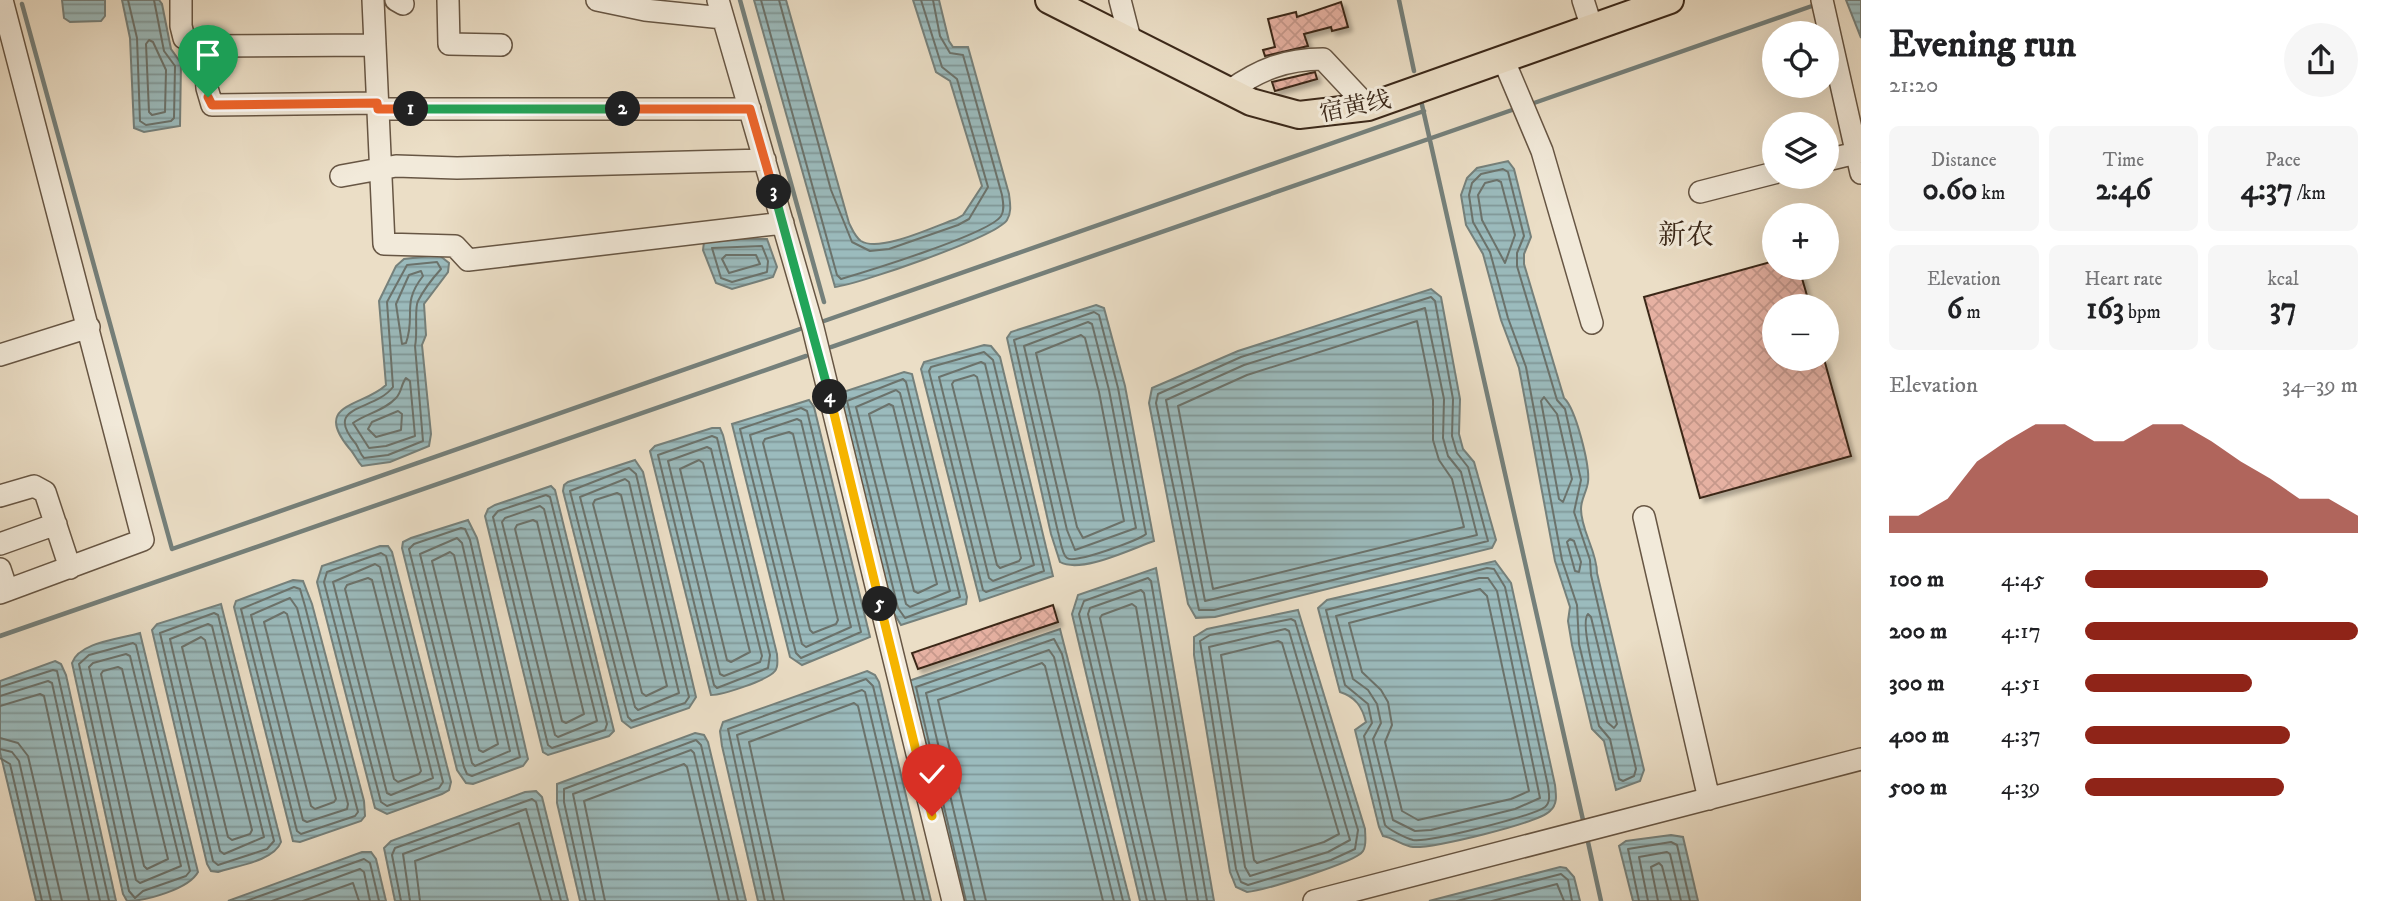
<!DOCTYPE html>
<meta charset="utf-8">
<style>
:root{--surface:#fff;--page:#f6f6f6;--text:#202124;--muted:#757577;--accent:#8f2418}
body{margin:0;font-family:"IM FELL DW Pica","Noto Serif SC",serif;background:var(--page);color:var(--text);height:100vh;display:flex;flex-direction:column;font-size:26px;white-space:nowrap}
*{box-sizing:border-box;margin:0}
p{font-size:23px;color:var(--muted)}
.icon{flex:none;width:38px;height:38px;fill:none;stroke:currentColor;stroke-width:2;stroke-linecap:round;stroke-linejoin:round}
.map{position:relative;flex:1;overflow:hidden}
.drawer{display:flex;flex-direction:column;background:var(--surface);width:525px}
.drawer>*{flex:none}
.controls{position:absolute;left:1762px;top:21px;display:grid;gap:14px}
.controls a{display:grid;place-items:center;width:77px;height:77px;border-radius:50%;background:var(--surface);box-shadow:0 7px 28px #0002;font-size:35px}
.pin{position:absolute;display:grid;place-items:center;width:60px;height:60px;color:#fff;margin:-72px -30px;border-radius:50% 50% 50% 0;rotate:-45deg;box-shadow:0 0 7px #0007}
.pin .icon{rotate:45deg}
.km{position:absolute;width:35px;height:35px;margin:-18px;border-radius:50%;background:#222;color:#fff;font-size:19px;line-height:35px;text-align:center}
.round{display:grid;place-items:center;flex:none;width:74px;height:74px;border-radius:37px;background:var(--page)}
.summary{display:flex;align-items:center;justify-content:space-between;height:119px;padding:0 28px}
h1{font-size:38px;font-weight:800;line-height:52px}
.metrics{display:grid;grid-template-columns:repeat(3,1fr);gap:10px;height:119px;padding:7px 28px}
.metrics div{display:grid;align-content:center;border-radius:10px;background:var(--page);text-align:center}
.metrics b{font-size:30px;font-weight:800}
.metrics small{font-size:19px;font-weight:400}
.metrics p{font-size:19px}
.chart{height:196px;padding:14px 28px}
.chart p{display:flex;justify-content:space-between}
.chart svg{width:100%;height:126px;margin-top:7px;fill:var(--accent);opacity:.7}
ul{padding:0 28px;list-style:none;font-size:23px}
li{display:grid;grid-template-columns:112px 84px 1fr;align-items:center;height:52px}
li i{height:18px;border-radius:9px;background:var(--accent)}
main{display:flex;flex:1;min-height:0}
.map>svg:first-child{display:block}
.water{fill:url(#water-rules);stroke:#75807b;stroke-width:2}
.lines{fill:none;stroke-linecap:round;stroke-linejoin:round}
.shore{stroke:#6b726b;stroke-width:2}
.stream{stroke:#75807b;stroke-width:4.5}
.building{fill:url(#building-cross-hatch);stroke:#3b2819;stroke-width:2;filter:url(#shadow)}
.minor-casing{stroke:#675644;stroke-width:24}
.major-casing{stroke:#3b2819;stroke-width:30}
.minor{stroke:#f2eada;stroke-width:21}
.major{stroke:#ebdec6;stroke-width:26}
.split-1-casing{stroke:#fff;stroke-width:14}
.split-2-casing{stroke:#fff;stroke-width:14}
.split-3-casing{stroke:#fff;stroke-width:14}
.split-4-casing{stroke:#fff;stroke-width:14}
.split-5-casing{stroke:#fff;stroke-width:14}
.split-6-casing{stroke:#fff;stroke-width:14}
.split-1{stroke:#f0652b;stroke-width:9}
.split-2{stroke:#22a559;stroke-width:9}
.split-3{stroke:#f0652b;stroke-width:9}
.split-4{stroke:#22a559;stroke-width:9}
.split-5{stroke:#f5b400;stroke-width:9}
.split-6{stroke:#f5b400;stroke-width:9}
.labels{text-anchor:middle;stroke-width:6;stroke-linejoin:round;paint-order:stroke}
.street-label{font-size:24px;fill:#3b2819;stroke:#f2eada}
.quarter-label{font-size:28px;fill:#3b2819;stroke:#f2eada}
</style>
<main>
<div class="map">
<svg width="1861" height="901" viewBox="0 0 1861 901">
<defs>
<pattern id="water-rules" width="6" height="5" patternUnits="userSpaceOnUse" patternTransform="scale(1.75)"><rect width="6" height="5" fill="#9bbbbd"/><path d="M0 2.5h6" fill="none" stroke="#809899"/></pattern>
<pattern id="building-cross-hatch" width="8" height="8" patternUnits="userSpaceOnUse" patternTransform="scale(1.75)"><rect width="8" height="8" fill="#e6b1a2"/><path d="M0 0l8 8M0 8l8-8" fill="none" stroke="#c6988b"/></pattern>
<filter id="shadow"><feDropShadow dx="4" dy="4" stdDeviation="2" flood-color="#0004"/></filter>
</defs>
<rect width="100%" height="100%" fill="#ebdec6"/>
<filter id="stains"><feTurbulence type="fractalNoise" baseFrequency=".00286" numOctaves="4"/><feColorMatrix values="0 0 0 0 .2 0 0 0 0 .09 0 0 0 0 .02 0 0 0 .5 -.17"/></filter>
<radialGradient id="worn" r=".72"><stop offset=".6" stop-color="#630" stop-opacity="0"/><stop offset="1" stop-color="#630" stop-opacity=".3"/></radialGradient>
<!-- water -->
<path class="water" d="M62 0H105V16L101 21 70 22 64 18Z
M122 0H159L162 4 171 49 181 63 180 126 144 132 134 128 130 38Z
M754 0H786L849 223C852 229 855 237 861 241 880 253 935 226 956 219L963 215 982 186 950 81 936 72 913 0H939L949 41 953 47H968L1009 194C1010 203 1012 212 1007 220 996 237 859 284 835 287Z
M1846 0H1861V38Z
M1508 161 1514 169 1531 237 1524 254V264L1564 398C1576 409 1590 466 1588 482 1587 491 1581 499 1581 509 1581 531 1597 551 1597 573L1644 770 1640 781 1616 790 1604 741 1592 729 1572 645 1568 621 1570 607 1555 561 1519 368 1501 320 1483 254 1466 225 1461 195 1467 178 1477 168Z
M717 239H767L777 267 773 277 732 289 716 283 703 250 704 242Z
M439 255 449 263 448 272 424 304 426 335 422 345 431 434 429 446 390 462 362 466C356 460 355 454 349 448 312 403 363 407 386 385L379 301 396 266 404 259Z
M1431 289 1441 297 1460 399 1459 434 1463 449 1474 462 1496 540 1492 548 1215 617 1196 618 1188 604 1149 403 1152 388 1238 351Z
M1096 305 1104 308 1125 386 1154 541C1131 549 1081 574 1060 562L1051 534 1007 338 1011 332Z
M984 345 991 346 1000 357 1053 576 980 601 921 369 924 362Z
M904 372 912 374 967 597 966 604 901 625 892 610 839 398 843 392Z
M809 400 814 407 870 637 802 665 790 657 732 424Z
M712 428H720L723 435 777 654C777 659 779 666 775 671 768 680 723 695 711 695L650 451 655 446Z
M635 460 643 472 696 697 689 708 631 728 622 721 563 491 564 485 568 482Z
M551 486 555 490 614 731 609 736 548 755 543 752 485 516 488 509 495 505Z
M468 520 477 538 528 759 523 766 473 784 466 783 457 770 402 548 403 542 411 538Z
M380 546H388L392 552 451 782 449 790 442 794 387 814 375 808 317 582 322 566Z
M1495 561 1511 583 1555 785C1556 794 1558 804 1550 811 1538 823 1432 849 1413 847 1403 846 1394 838 1383 836L1379 827 1355 730 1366 722C1362 707 1356 697 1340 692L1318 608 1327 600Z
M1156 568 1214 901H1140L1072 614 1078 595Z
M293 580 303 581 312 604 364 801 365 816 361 821 300 842 293 841 234 607 236 601Z
M221 604 281 842C274 861 236 866 218 872L211 871 207 864 152 630 157 624Z
M1298 610 1365 829C1365 835 1367 845 1363 851 1357 862 1262 891 1247 892L1236 887 1230 872 1194 655V637L1207 629Z
M1060 629 1130 901H960L906 682Z
M140 633 198 872C189 889 146 901 127 901L123 894 72 663C79 642 121 639 140 633Z
M55 661 61 664 66 675 116 901H36L0 752V681Z
M867 671 875 675 879 682 931 901H758L722 746 720 731 723 722Z
M695 733 704 735 708 742 746 901H580L557 803V784Z
M536 791 542 797 568 901H395L384 848 391 841 525 792Z
M1671 835 1683 837 1698 901H1633L1619 846 1626 841Z
M362 852H371L376 859 386 901H228Z
M1560 867 1566 868 1574 877 1580 901H1429Z"/>
<g class="lines">
<!-- shore -->
<path class="shore" d="M128 0 137 38 140 121 146 125 171 121 174 118 175 66 164 51 154 0
M761 0 837 275 841 279C868 271 989 234 1001 216 1005 210 1003 202 1002 195L963 55 950 53 940 36 933 0
M779 0 831 190 852 242 870 251 889 249 958 225 969 219 988 187 957 79 942 67 921 0
M149 40 153 42 166 70 165 112 152 115 149 112 146 44Z
M1503 169 1508 172 1524 236 1517 253V266L1557 400 1565 409 1581 480 1574 512 1590 560 1591 575 1636 769 1634 776 1623 781 1619 779 1610 739 1599 726 1579 644 1577 605 1562 560 1526 367 1508 318 1490 252 1473 222 1469 195 1472 183 1481 174Z
M1497 180 1501 182 1515 235 1505 263 1482 220 1478 195 1485 183Z
M762 246 768 261 767 272 732 282 721 278 712 248Z
M726 255H756L760 264 729 273 722 259Z
M437 262 441 269C432 279 424 289 418 301 414 308 418 334 415 346L423 441 388 455 364 458C360 454 359 449 356 444 322 404 374 412 393 387L387 302 407 265Z
M421 271 423 276C401 304 416 315 406 343L402 344 396 304 409 275Z
M1431 297 1435 301 1453 399 1452 436 1457 453 1468 467 1488 541 1214 610H1199L1156 403 1158 394 1241 357Z
M1425 308 1444 399 1443 438 1448 456 1461 472 1477 535 1205 601 1166 400 1244 365Z
M1094 312 1099 315 1118 388 1146 534C1139 540 1075 564 1067 558 1062 555 1060 538 1058 532L1014 340Z
M1417 321 1433 400V440L1439 460 1452 479 1464 527 1213 589 1178 406 1247 375Z
M1088 322 1092 324 1109 390 1136 528 1075 550 1067 530 1024 346Z
M1081 335 1085 338 1099 392 1124 521 1083 538 1077 527 1036 353Z
M984 352 993 360 1044 571 986 592 983 590 929 371 931 367Z
M981 362 985 364 1034 565 993 581 989 578 939 377Z
M974 375 977 377 1021 558 1019 561 1000 568 997 565 952 384 954 381Z
M406 378 410 381 415 436 386 446 369 448 353 423C367 413 384 411 396 398 402 392 401 384 406 378Z
M903 379 906 382 960 597 905 618 898 608 847 401Z
M896 390 900 393 950 591 910 607 906 604 856 407Z
M1544 397 1557 414 1572 479 1563 502 1559 499 1541 401Z
M889 404 893 406 937 584 918 593 914 591 869 414Z
M801 408 807 411 861 632 801 658 796 653 740 429Z
M398 411 402 414 401 430 376 437 368 429 372 422Z
M797 419 801 421 851 627 806 647 802 644 750 435Z
M789 432 793 434 838 620 836 624 813 633 810 630 763 443 765 439Z
M712 436 717 438 770 655 768 668 717 688 714 685 658 455Z
M707 447 711 449 762 656 760 662 724 676 720 674 668 461Z
M699 460 703 463 750 652 731 662 727 660 680 469Z
M629 468 636 474 689 697 685 703 632 721 628 717 570 491Z
M625 479 629 482 679 693 638 710 635 707 580 497Z
M617 493 621 495 667 686 646 696 642 693 593 504 595 500Z
M546 495 550 497 607 724 605 730 552 748 548 745 493 517 498 511Z
M540 506 544 509 597 721 558 737 555 735 502 522 505 518Z
M533 520 537 522 584 714 566 723 562 721 515 529 517 525Z
M461 528 465 529 470 540 520 757 472 776 467 774 464 767 409 549 414 544Z
M457 538 462 543 510 751 475 766 472 763 420 554Z
M1570 539 1574 541 1581 562 1579 572 1575 571 1567 542Z
M450 552 454 555 498 744 483 752 479 750 432 561Z
M381 553 386 556 443 782 439 788 387 806 381 802 324 582 327 572Z
M375 564 380 567 433 778 391 795 387 793 333 582Z
M1487 568 1494 569 1505 587 1548 786C1549 793 1551 802 1545 807 1533 816 1427 843 1413 840 1406 838 1389 830 1385 825L1364 736 1372 723 1368 704 1345 685 1326 610Z
M368 578 372 580 421 771 419 774 398 782 394 779 345 589 347 585Z
M1479 578H1488L1497 591 1540 798 1515 809 1431 830 1415 831 1393 820 1373 739 1381 723 1377 704 1368 690 1353 679 1336 616Z
M294 587 300 589 305 606 358 812 355 816 301 834 297 831 241 609Z
M1480 589 1487 596 1529 791 1511 799 1418 820 1402 811 1385 742 1392 725 1388 702 1381 690 1362 672 1349 623Z
M290 598 297 608 348 804 347 809 307 822 303 820 251 615Z
M284 612 287 614 336 799 334 802 315 809 311 806 264 622Z
M214 613 218 615 274 841 267 849 218 865 213 861 160 633Z
M1588 614 1591 617 1617 724 1614 728 1607 722C1603 704 1578 624 1588 614Z
M1291 619 1295 621 1358 830 1355 849 1331 860 1248 885 1241 882 1236 869 1200 641 1210 635Z
M208 624 212 626 264 837 224 854 220 851 170 639Z
M1285 629 1289 631 1350 840 1328 852 1250 876 1245 867 1209 647Z
M201 637 205 640 252 830 250 834 232 840 228 837 182 647Z
M1278 641 1282 643 1339 834 1324 842 1257 863 1254 860 1221 655Z
M133 643 136 645 190 871 186 876 143 891 135 898 129 891 79 664 89 655Z
M126 654 130 656 181 866 140 883 136 880 89 667 93 663Z
M118 667 122 669 168 859 147 869 144 866 101 674 103 671Z
M0 687 53 670 57 671 109 901
M0 696 48 681 52 683 100 901
M0 706 40 694 44 696 89 901
M0 738 18 743 28 756 62 901
M0 749 12 752 19 761 51 901
M0 758 10 764 42 901
M246 901 364 859 370 863 379 901
M272 901 360 869 364 872 370 901
M303 901 353 883 359 901
M401 901 392 855 395 848 532 799 536 802 561 901
M410 901 403 854 526 809 552 901
M420 901 415 861 519 823 541 901
M586 901 564 802V789L696 740 701 745 738 901
M595 901 573 794 691 750 694 753 729 901
M605 901 584 801 684 764 687 767 719 901
M765 901 728 729 866 679 873 686 924 901
M774 901 737 735 862 690 865 692 915 901
M784 901 749 742 854 703 858 706 904 901
M966 901 916 687 1054 639 1062 654 1123 901
M975 901 926 693 1049 650 1054 657 1114 901
M986 901 938 700 1042 663 1045 666 1103 901
M1147 901 1079 614 1084 601 1148 578 1151 581 1207 901
M1155 901 1088 614 1090 608 1141 590 1144 593 1198 901
M1166 901 1100 618 1102 615 1132 604 1136 607 1187 901
M1457 901 1561 874 1568 880 1572 901
M1492 901 1557 884 1564 901
M1639 901 1628 849 1671 842 1677 845 1690 901
M1648 901 1639 857 1667 852 1670 854 1681 901
M1658 901 1651 867 1659 863 1662 866 1671 901"/>
<!-- stream -->
<path class="stream" d="M740 0 824 302
M1399 0 1414 71
M22 4 172 549 800 329
M1420 96 1583 820
M1534 103 1812 6
M824 321 1424 111
M831 347 1512 110
M0 636 806 356
M1588 842 1601 901"/>
</g>
<!-- building -->
<path class="building" d="M1341 2 1348 27 1332 31 1331 27 1304 34 1308 46 1265 56 1263 50 1275 47 1268 19 1296 12 1297 17Z
M1315 72 1317 79 1275 91 1272 82Z
M1774 261V268H1799L1810 306H1774V359H1824L1851 456 1700 498 1644 297Z
M1053 605 1058 622 918 669 912 653Z"/>
<g class="lines">
<defs>
<path id="minor" d="M181 0V26L184 38 204 46 375 45
M373 0 384 244 455 246 468 260 783 223
M396 0 403 4
M448 0 449 44 501 45
M597 0 645 10 723 18
M718 0 813 328 953 901
M1120 0 1131 43
M1583 0 1592 28
M1822 0 1861 173
M204 46 207 88 212 105 377 103
M1504 61 1542 151 1592 323
M1229 91C1259 70 1285 59 1323 59L1368 107
M378 109H750
M1827 160 1856 153
M341 176 396 166 457 168 765 160
M1700 192 1774 173
M0 355 89 327
M0 496 34 486 45 492 70 568
M1644 517 1709 799
M0 544 56 524
M0 569 7 590
M0 593 143 540 2 0
M1314 901 1861 759"/>
<path id="major" d="M1049 0 1251 102 1299 115 1368 107 1670 0"/>
</defs>
<!-- minor casing -->
<use href="#minor" class="minor-casing"/>
<!-- major casing -->
<use href="#major" class="major-casing"/>
<!-- minor -->
<use href="#minor" class="minor"/>
<!-- major -->
<use href="#major" class="major"/>
</g>
<g class="lines">
<defs>
<path id="split-1" d="M208 97 212 105 377 103 378 109H411"/>
<path id="split-2" d="M411 109H623"/>
<path id="split-3" d="M623 109H750L774 192"/>
<path id="split-4" d="M774 192 830 397"/>
<path id="split-5" d="M830 397 880 604"/>
<path id="split-6" d="M880 604 932 816"/>
</defs>
<!-- split-1 casing -->
<use href="#split-1" class="split-1-casing"/>
<!-- split-2 casing -->
<use href="#split-2" class="split-2-casing"/>
<!-- split-3 casing -->
<use href="#split-3" class="split-3-casing"/>
<!-- split-4 casing -->
<use href="#split-4" class="split-4-casing"/>
<!-- split-5 casing -->
<use href="#split-5" class="split-5-casing"/>
<!-- split-6 casing -->
<use href="#split-6" class="split-6-casing"/>
<!-- split-1 -->
<use href="#split-1" class="split-1"/>
<!-- split-2 -->
<use href="#split-2" class="split-2"/>
<!-- split-3 -->
<use href="#split-3" class="split-3"/>
<!-- split-4 -->
<use href="#split-4" class="split-4"/>
<!-- split-5 -->
<use href="#split-5" class="split-5"/>
<!-- split-6 -->
<use href="#split-6" class="split-6"/>
</g>
<g class="labels">
<!-- street labels -->
<g class="street-label">
<text transform="translate(1355 106) rotate(-12)" y="8">宿黄线</text>
</g>
<!-- quarter labels -->
<g class="quarter-label">
<text x="1686" y="244">新农</text>
</g>
</g>
<rect width="100%" height="100%" filter="url(#stains)"/>
<rect width="100%" height="100%" fill="url(#worn)"/>
</svg>
<div class="controls">
<a><svg class="icon" aria-label="locate" viewBox="0 0 24 24"><circle cx="12" cy="12" r="6"/><path d="M12 2v4M12 18v4M2 12h4M18 12h4"/></svg></a>
<a><svg class="icon" aria-label="layers" viewBox="0 0 24 24"><path d="M12 4l9 5-9 5-9-5zM3 14l9 5 9-5"/></svg></a>
<a>+</a>
<a>−</a>
</div>
<div class="pin" style="left:208px;top:97px;background:#1e9e55"><svg class="icon" aria-label="arrive" viewBox="0 0 24 24"><path d="M6 21V4h12l-3 4 3 4H6"/></svg></div>
<div class="pin" style="left:932px;top:816px;background:#d93025"><svg class="icon" aria-label="check" viewBox="0 0 24 24"><path d="M5 12l5 5 9-10"/></svg></div>
<b class="km" style="left:411px;top:109px">1</b>
<b class="km" style="left:623px;top:109px">2</b>
<b class="km" style="left:774px;top:192px">3</b>
<b class="km" style="left:830px;top:397px">4</b>
<b class="km" style="left:880px;top:604px">5</b>
</div>
<section class="drawer">
<div class="summary"><div><h1>Evening run</h1><p>21:20</p></div><a class="round"><svg class="icon" aria-label="share" viewBox="0 0 24 24"><path d="M12 15V3M7 8l5-5 5 5M5 13v7h14v-7"/></svg></a></div>
<div class="metrics">
<div><p>Distance</p><b>0.60<small> km</small></b></div>
<div><p>Time</p><b>2:46</b></div>
<div><p>Pace</p><b>4:37<small> /km</small></b></div>
</div>
<div class="metrics">
<div><p>Elevation</p><b>6<small> m</small></b></div>
<div><p>Heart rate</p><b>163<small> bpm</small></b></div>
<div><p>kcal</p><b>37</b></div>
</div>
<div class="chart"><p><span>Elevation</span>34–39 m</p>
<svg viewBox="0 0 160 44" preserveAspectRatio="none"><path d="M0 44V38L10 38L20 32L30 19L40 12L50 6L60 6L70 12L80 12L90 6L100 6L110 12L120 19L130 25L140 32L150 32L160 38V44z"/></svg>
</div>
<ul>
<li><b>100 m</b>4:45<i style="width:67%"></i></li>
<li><b>200 m</b>4:17<i style="width:100%"></i></li>
<li><b>300 m</b>4:51<i style="width:61%"></i></li>
<li><b>400 m</b>4:37<i style="width:75%"></i></li>
<li><b>500 m</b>4:39<i style="width:73%"></i></li>
</ul>
</section>
</main>
